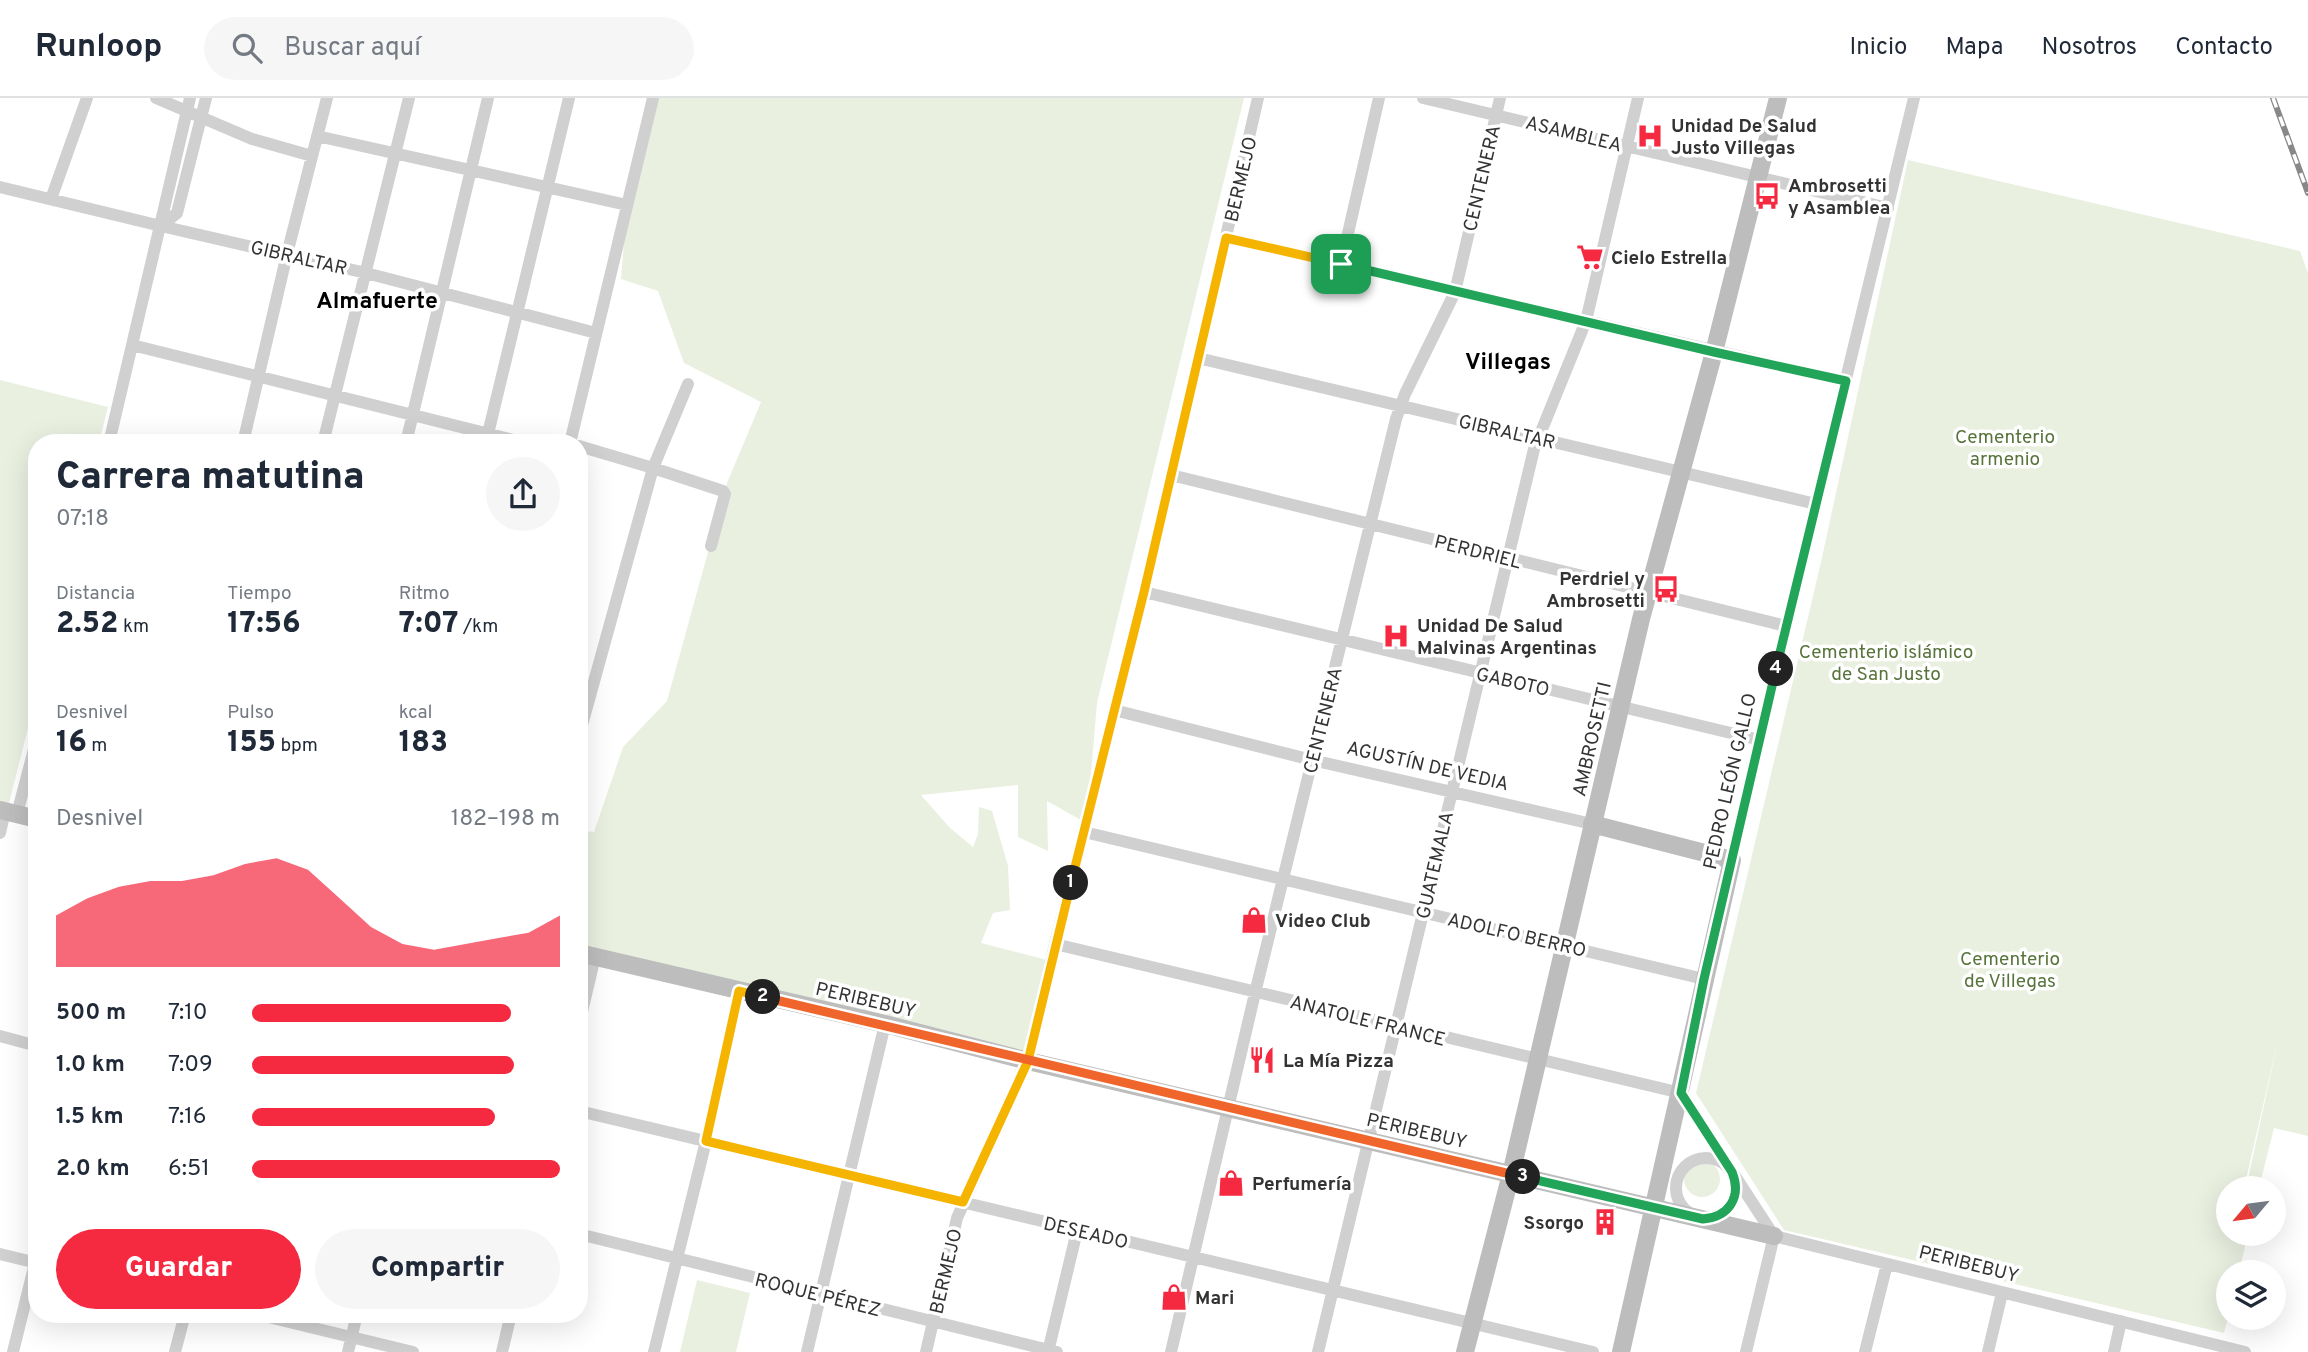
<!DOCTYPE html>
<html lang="es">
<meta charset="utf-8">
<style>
:root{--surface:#fff;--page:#f6f6f7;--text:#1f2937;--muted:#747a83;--line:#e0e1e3;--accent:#f52940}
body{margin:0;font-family:Overpass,sans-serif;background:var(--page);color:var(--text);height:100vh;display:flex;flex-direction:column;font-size:26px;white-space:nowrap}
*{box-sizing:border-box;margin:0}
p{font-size:23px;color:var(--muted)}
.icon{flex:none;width:38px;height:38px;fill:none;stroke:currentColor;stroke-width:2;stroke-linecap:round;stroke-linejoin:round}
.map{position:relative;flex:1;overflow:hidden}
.details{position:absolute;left:28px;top:336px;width:560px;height:889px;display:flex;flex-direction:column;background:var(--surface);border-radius:28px;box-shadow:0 7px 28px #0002}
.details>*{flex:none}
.needle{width:46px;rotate:241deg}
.controls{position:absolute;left:2216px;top:1078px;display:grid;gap:14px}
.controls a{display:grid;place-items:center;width:70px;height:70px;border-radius:50%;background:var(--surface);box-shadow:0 7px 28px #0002;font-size:35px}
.pin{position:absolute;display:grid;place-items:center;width:60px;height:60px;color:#fff;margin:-30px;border-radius:14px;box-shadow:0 4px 10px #0006}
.km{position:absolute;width:35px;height:35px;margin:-18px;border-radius:50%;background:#222;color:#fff;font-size:19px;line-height:35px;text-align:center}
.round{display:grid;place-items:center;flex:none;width:74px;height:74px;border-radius:37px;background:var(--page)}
.head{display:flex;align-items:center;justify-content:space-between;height:119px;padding:0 28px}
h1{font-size:38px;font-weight:800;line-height:52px}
.stats{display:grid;grid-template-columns:repeat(3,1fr);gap:10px;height:119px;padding:7px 28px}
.stats div{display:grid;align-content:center}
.stats b{font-size:30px;font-weight:800}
.stats small{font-size:19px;font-weight:400}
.stats p{font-size:19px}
.chart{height:196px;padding:14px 28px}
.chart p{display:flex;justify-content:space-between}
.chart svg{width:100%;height:126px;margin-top:7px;fill:var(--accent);opacity:.7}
.cta{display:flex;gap:14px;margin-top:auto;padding:14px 28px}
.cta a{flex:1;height:80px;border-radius:42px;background:var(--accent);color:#fff;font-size:28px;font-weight:800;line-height:80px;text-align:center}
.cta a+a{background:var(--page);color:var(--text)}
ul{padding:0 28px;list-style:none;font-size:23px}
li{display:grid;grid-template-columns:112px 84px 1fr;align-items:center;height:52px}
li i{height:18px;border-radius:9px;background:var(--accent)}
header{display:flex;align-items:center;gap:42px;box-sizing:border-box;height:98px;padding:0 35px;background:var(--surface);border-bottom:2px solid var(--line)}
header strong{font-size:33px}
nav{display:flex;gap:38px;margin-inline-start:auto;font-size:24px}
.search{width:490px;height:63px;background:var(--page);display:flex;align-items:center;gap:18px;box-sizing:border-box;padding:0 24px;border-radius:38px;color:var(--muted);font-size:26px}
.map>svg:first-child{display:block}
.green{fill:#e9f0e0}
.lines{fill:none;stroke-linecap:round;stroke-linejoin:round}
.street{stroke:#d0d0d0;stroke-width:12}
.secondary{stroke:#bdbdbd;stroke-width:18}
.rail-casing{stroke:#888;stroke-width:6}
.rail{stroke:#fff;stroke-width:3.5;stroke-dasharray:10;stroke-linecap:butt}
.split-1-casing{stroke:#fff;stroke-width:14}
.split-2-casing{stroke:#fff;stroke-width:14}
.split-3-casing{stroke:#fff;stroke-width:14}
.split-4-casing{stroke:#fff;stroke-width:14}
.split-5-casing{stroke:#fff;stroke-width:14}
.split-1{stroke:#f5b400;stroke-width:9}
.split-2{stroke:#f5b400;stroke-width:9}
.split-3{stroke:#f0652b;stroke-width:9}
.split-4{stroke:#22a559;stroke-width:9}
.split-5{stroke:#22a559;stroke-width:9}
.labels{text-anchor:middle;stroke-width:7;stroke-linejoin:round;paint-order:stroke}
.poi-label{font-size:19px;font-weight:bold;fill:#333;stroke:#fff;text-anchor:start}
.street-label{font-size:19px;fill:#333;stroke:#fff}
.park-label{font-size:19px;fill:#57743b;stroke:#fff}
.quarter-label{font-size:23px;font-weight:bold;fill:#000;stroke:#fff}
</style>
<header>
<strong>Runloop</strong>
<div class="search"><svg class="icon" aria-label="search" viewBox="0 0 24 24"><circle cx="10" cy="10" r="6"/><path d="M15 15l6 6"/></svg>Buscar aquí</div>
<nav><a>Inicio</a><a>Mapa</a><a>Nosotros</a><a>Contacto</a></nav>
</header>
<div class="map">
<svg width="2308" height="1254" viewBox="0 0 2308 1254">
<rect width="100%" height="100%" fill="#fff"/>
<!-- green -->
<path class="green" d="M653 0H1244L1097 605 1091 676 1081 722 1047 703 1048 753 1018 739V687L921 697 950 730 973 749 978 736 979 709 992 713 1008 768 1010 812 993 815 981 845 1047 862 1023 956 579 850V732L594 734 623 649 667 603 727 385 761 304 684 265 658 193 621 181 627 107Z
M1908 62 2300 153 2308 175V1038L2274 1030 2259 1090H2246L2279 938 2244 1090H2228V1136H2248L2239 1174H2228V1220L2224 1235 1784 1132 1696 995 1821 464Z
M0 282 108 309 99 345H37V595L8 709 0 707Z
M1684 1081a18 18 0 1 1 36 0a18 18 0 1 1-36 0Z
M697 1182 750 1195 736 1254H680Z"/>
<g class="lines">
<!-- street -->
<path class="street" d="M156 0 252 41 312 58
M1423 0 1888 110
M317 38 627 107
M0 89 161 128 366 175 596 235
M51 101 87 0
M161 128 177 115 206 0
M1226 140 1846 283
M1341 166 1379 0
M132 247 525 345
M1198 260 1816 406
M688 286 653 370 723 393 725 396 711 448
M486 344 569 0
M109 345 190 0
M243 345 287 156 327 0
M323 345 409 0
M406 345 488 0
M570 345 653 0
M579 348 653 370 579 638
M1171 377 1786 528
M1144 494 1760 642
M1114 612 1312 662 1592 726
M17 716 37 640
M1084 734 1704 881
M0 735 5 713
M1732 762 1783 541 1914 0
M1055 846 1681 995 1774 1138
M579 926 595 859
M0 938 37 948
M579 1013 1593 1254
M1676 1090a30 30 0 1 1 60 0a30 30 0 1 1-60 0Z
M579 1136 1057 1254
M1774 1138 2245 1254
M0 1156 37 1165
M256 1216 413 1254
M13 1254 37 1157
M175 1254 185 1216
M348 1254 357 1216
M502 1254 511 1216
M654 1254 706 1043 739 893
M807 1254 885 926
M926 1254 957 1120 1028 963 1055 846 1144 494 1258 0
M1048 1254 1077 1133
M1171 1254 1255 895 1396 321 1405 296 1455 194 1500 0
M1318 1254 1534 351 1586 223 1638 0
M1746 1254 1774 1138
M1865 1254 1887 1166
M1988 1254 2002 1195
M2114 1254 2121 1223"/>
<!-- secondary -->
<path class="secondary" d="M0 712 37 721
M1592 726 1732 762 1621 1254
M579 855 885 926 1028 963 1774 1138
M1465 1254 1511 1076 1641 521 1714 254 1778 0"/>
<defs>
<path id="rail" d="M2273 0 2308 95"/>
</defs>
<!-- rail casing -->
<use href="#rail" class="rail-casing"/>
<!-- rail -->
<use href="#rail" class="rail"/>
</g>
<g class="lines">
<defs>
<path id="split-1" d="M1071 785 1144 494 1226 140 1341 166"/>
<path id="split-2" d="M763 899 739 893 706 1043 963 1104 1028 963 1071 785"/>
<path id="split-3" d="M763 899 1523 1079"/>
<path id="split-4" d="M1523 1079 1703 1121C1729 1119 1742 1099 1732 1074L1681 995 1704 881 1776 571"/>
<path id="split-5" d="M1341 166 1714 254 1846 283 1776 571"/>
</defs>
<!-- split-1 casing -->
<use href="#split-1" class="split-1-casing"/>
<!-- split-2 casing -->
<use href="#split-2" class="split-2-casing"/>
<!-- split-3 casing -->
<use href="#split-3" class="split-3-casing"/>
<!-- split-4 casing -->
<use href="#split-4" class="split-4-casing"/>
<!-- split-5 casing -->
<use href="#split-5" class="split-5-casing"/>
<!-- split-1 -->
<use href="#split-1" class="split-1"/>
<!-- split-2 -->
<use href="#split-2" class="split-2"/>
<!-- split-3 -->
<use href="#split-3" class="split-3"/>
<!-- split-4 -->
<use href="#split-4" class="split-4"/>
<!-- split-5 -->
<use href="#split-5" class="split-5"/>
</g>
<!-- icons -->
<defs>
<symbol id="hospital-bare" viewBox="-9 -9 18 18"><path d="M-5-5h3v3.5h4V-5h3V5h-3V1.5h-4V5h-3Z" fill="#f52940" stroke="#fff" stroke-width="2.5" paint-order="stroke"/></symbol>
<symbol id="bus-bare" viewBox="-9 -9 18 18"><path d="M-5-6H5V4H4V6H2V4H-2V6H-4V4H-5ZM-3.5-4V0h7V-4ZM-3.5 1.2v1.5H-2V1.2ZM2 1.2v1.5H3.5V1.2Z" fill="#f52940" stroke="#fff" stroke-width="2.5" paint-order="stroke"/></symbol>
<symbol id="supermarket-bare" viewBox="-9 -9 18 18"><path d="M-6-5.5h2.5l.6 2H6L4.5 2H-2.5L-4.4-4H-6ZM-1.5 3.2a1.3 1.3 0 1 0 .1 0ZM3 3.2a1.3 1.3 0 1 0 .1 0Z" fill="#f52940" stroke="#fff" stroke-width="2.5" paint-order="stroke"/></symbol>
<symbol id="shop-bare" viewBox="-9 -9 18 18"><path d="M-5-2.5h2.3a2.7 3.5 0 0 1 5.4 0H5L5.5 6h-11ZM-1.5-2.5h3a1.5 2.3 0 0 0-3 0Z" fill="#f52940" stroke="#fff" stroke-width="2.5" paint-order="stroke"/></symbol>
<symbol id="restaurant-bare" viewBox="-9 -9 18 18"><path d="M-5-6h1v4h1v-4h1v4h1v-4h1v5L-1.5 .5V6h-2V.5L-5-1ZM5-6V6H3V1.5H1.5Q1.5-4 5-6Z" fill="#f52940" stroke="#fff" stroke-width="2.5" paint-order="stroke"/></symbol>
<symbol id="building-bare" viewBox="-9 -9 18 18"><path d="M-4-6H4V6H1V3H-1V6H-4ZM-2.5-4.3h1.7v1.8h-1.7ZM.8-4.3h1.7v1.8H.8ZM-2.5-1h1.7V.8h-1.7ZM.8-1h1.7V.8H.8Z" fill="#f52940" stroke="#fff" stroke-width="2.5" paint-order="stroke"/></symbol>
</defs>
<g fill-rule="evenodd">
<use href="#hospital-bare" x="1631" y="19" width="38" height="38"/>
<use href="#bus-bare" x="1748" y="79" width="38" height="38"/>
<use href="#supermarket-bare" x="1571" y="140" width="38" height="38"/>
<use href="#bus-bare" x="1647" y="472" width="38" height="38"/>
<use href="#hospital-bare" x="1377" y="519" width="38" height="38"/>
<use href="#shop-bare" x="1235" y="803" width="38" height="38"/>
<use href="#restaurant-bare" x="1243" y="943" width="38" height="38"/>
<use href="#shop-bare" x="1212" y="1066" width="38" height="38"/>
<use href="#building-bare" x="1586" y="1105" width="38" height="38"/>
<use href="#shop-bare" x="1155" y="1180" width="38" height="38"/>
</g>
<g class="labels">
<!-- poi labels -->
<g class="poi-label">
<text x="1671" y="34">Unidad De Salud<tspan x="1671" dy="22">Justo Villegas</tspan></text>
<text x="1788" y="94">Ambrosetti<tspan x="1788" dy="22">y Asamblea</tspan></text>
<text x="1611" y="166">Cielo Estrella</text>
<text x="1645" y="487" text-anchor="end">Perdriel y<tspan x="1645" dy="22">Ambrosetti</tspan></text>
<text x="1417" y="534">Unidad De Salud<tspan x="1417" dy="22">Malvinas Argentinas</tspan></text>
<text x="1275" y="829">Video Club</text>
<text x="1283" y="969">La Mía Pizza</text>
<text x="1252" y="1092">Perfumería</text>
<text x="1584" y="1131" text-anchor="end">Ssorgo</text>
<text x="1195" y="1206">Mari</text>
</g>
<!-- street labels -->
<g class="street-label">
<text transform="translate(1574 35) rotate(14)" y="7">ASAMBLEA</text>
<text transform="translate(1481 80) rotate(-77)" y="7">CENTENERA</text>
<text transform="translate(1240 81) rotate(-77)" y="7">BERMEJO</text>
<text transform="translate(299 159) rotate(13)" y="7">GIBRALTAR</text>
<text transform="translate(1507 333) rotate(13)" y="7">GIBRALTAR</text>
<text transform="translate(1478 453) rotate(14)" y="7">PERDRIEL</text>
<text transform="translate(1513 583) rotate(13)" y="7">GABOTO</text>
<text transform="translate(1322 622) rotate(-76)" y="7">CENTENERA</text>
<text transform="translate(1591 641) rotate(-77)" y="7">AMBROSETTI</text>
<text transform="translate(1428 667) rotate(13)" y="7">AGUSTÍN DE VEDIA</text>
<text transform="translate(1729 683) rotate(-77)" y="7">PEDRO LEÓN GALLO</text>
<text transform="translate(1434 767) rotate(-77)" y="7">GUATEMALA</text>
<text transform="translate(1517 836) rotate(13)" y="7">ADOLFO BERRO</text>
<text transform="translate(866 901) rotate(13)" y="7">PERIBEBUY</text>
<text transform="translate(1368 922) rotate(14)" y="7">ANATOLE FRANCE</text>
<text transform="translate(1417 1032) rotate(13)" y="7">PERIBEBUY</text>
<text transform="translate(1086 1134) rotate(13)" y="7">DESEADO</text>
<text transform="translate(1969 1165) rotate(14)" y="7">PERIBEBUY</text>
<text transform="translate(945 1173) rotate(-77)" y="7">BERMEJO</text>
<text transform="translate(818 1196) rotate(14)" y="7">ROQUE PÉREZ</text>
</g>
<!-- park labels -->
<g class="park-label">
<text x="2005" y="345">Cementerio<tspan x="2005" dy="22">armenio</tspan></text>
<text x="1886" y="560">Cementerio islámico<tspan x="1886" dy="22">de San Justo</tspan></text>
<text x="2010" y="867">Cementerio<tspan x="2010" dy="22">de Villegas</tspan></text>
</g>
<!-- quarter labels -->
<g class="quarter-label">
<text x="377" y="210">Almafuerte</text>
<text x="1508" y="271">Villegas</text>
</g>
</g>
</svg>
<div class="controls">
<a><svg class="needle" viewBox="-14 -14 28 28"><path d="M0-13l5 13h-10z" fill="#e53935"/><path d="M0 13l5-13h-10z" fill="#747a83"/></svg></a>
<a><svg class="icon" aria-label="layers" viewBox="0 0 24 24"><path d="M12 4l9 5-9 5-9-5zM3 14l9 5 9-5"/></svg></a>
</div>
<div class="pin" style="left:1341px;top:166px;background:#1e9e55"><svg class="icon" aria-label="arrive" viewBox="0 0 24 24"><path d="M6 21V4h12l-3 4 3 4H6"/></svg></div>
<b class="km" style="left:1071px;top:785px">1</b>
<b class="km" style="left:763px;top:899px">2</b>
<b class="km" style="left:1523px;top:1079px">3</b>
<b class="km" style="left:1776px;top:571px">4</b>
<section class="details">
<div class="head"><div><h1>Carrera matutina</h1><p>07:18</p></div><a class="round"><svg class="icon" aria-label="share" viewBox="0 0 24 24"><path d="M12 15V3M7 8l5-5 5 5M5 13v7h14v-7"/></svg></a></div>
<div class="stats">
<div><p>Distancia</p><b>2.52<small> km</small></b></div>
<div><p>Tiempo</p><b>17:56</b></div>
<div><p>Ritmo</p><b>7:07<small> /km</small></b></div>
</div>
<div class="stats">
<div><p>Desnivel</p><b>16<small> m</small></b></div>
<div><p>Pulso</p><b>155<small> bpm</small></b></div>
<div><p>kcal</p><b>183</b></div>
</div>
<div class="chart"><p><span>Desnivel</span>182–198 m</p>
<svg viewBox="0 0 160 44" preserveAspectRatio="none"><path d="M0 44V26L10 20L20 16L30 14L40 14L50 12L60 8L70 6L80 10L90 20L100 30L110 36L120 38L130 36L140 34L150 32L160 26V44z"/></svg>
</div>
<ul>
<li><b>500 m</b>7:10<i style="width:84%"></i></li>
<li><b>1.0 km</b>7:09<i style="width:85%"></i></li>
<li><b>1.5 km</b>7:16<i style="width:79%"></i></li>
<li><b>2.0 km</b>6:51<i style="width:100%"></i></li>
</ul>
<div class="cta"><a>Guardar</a><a>Compartir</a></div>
</section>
</div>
